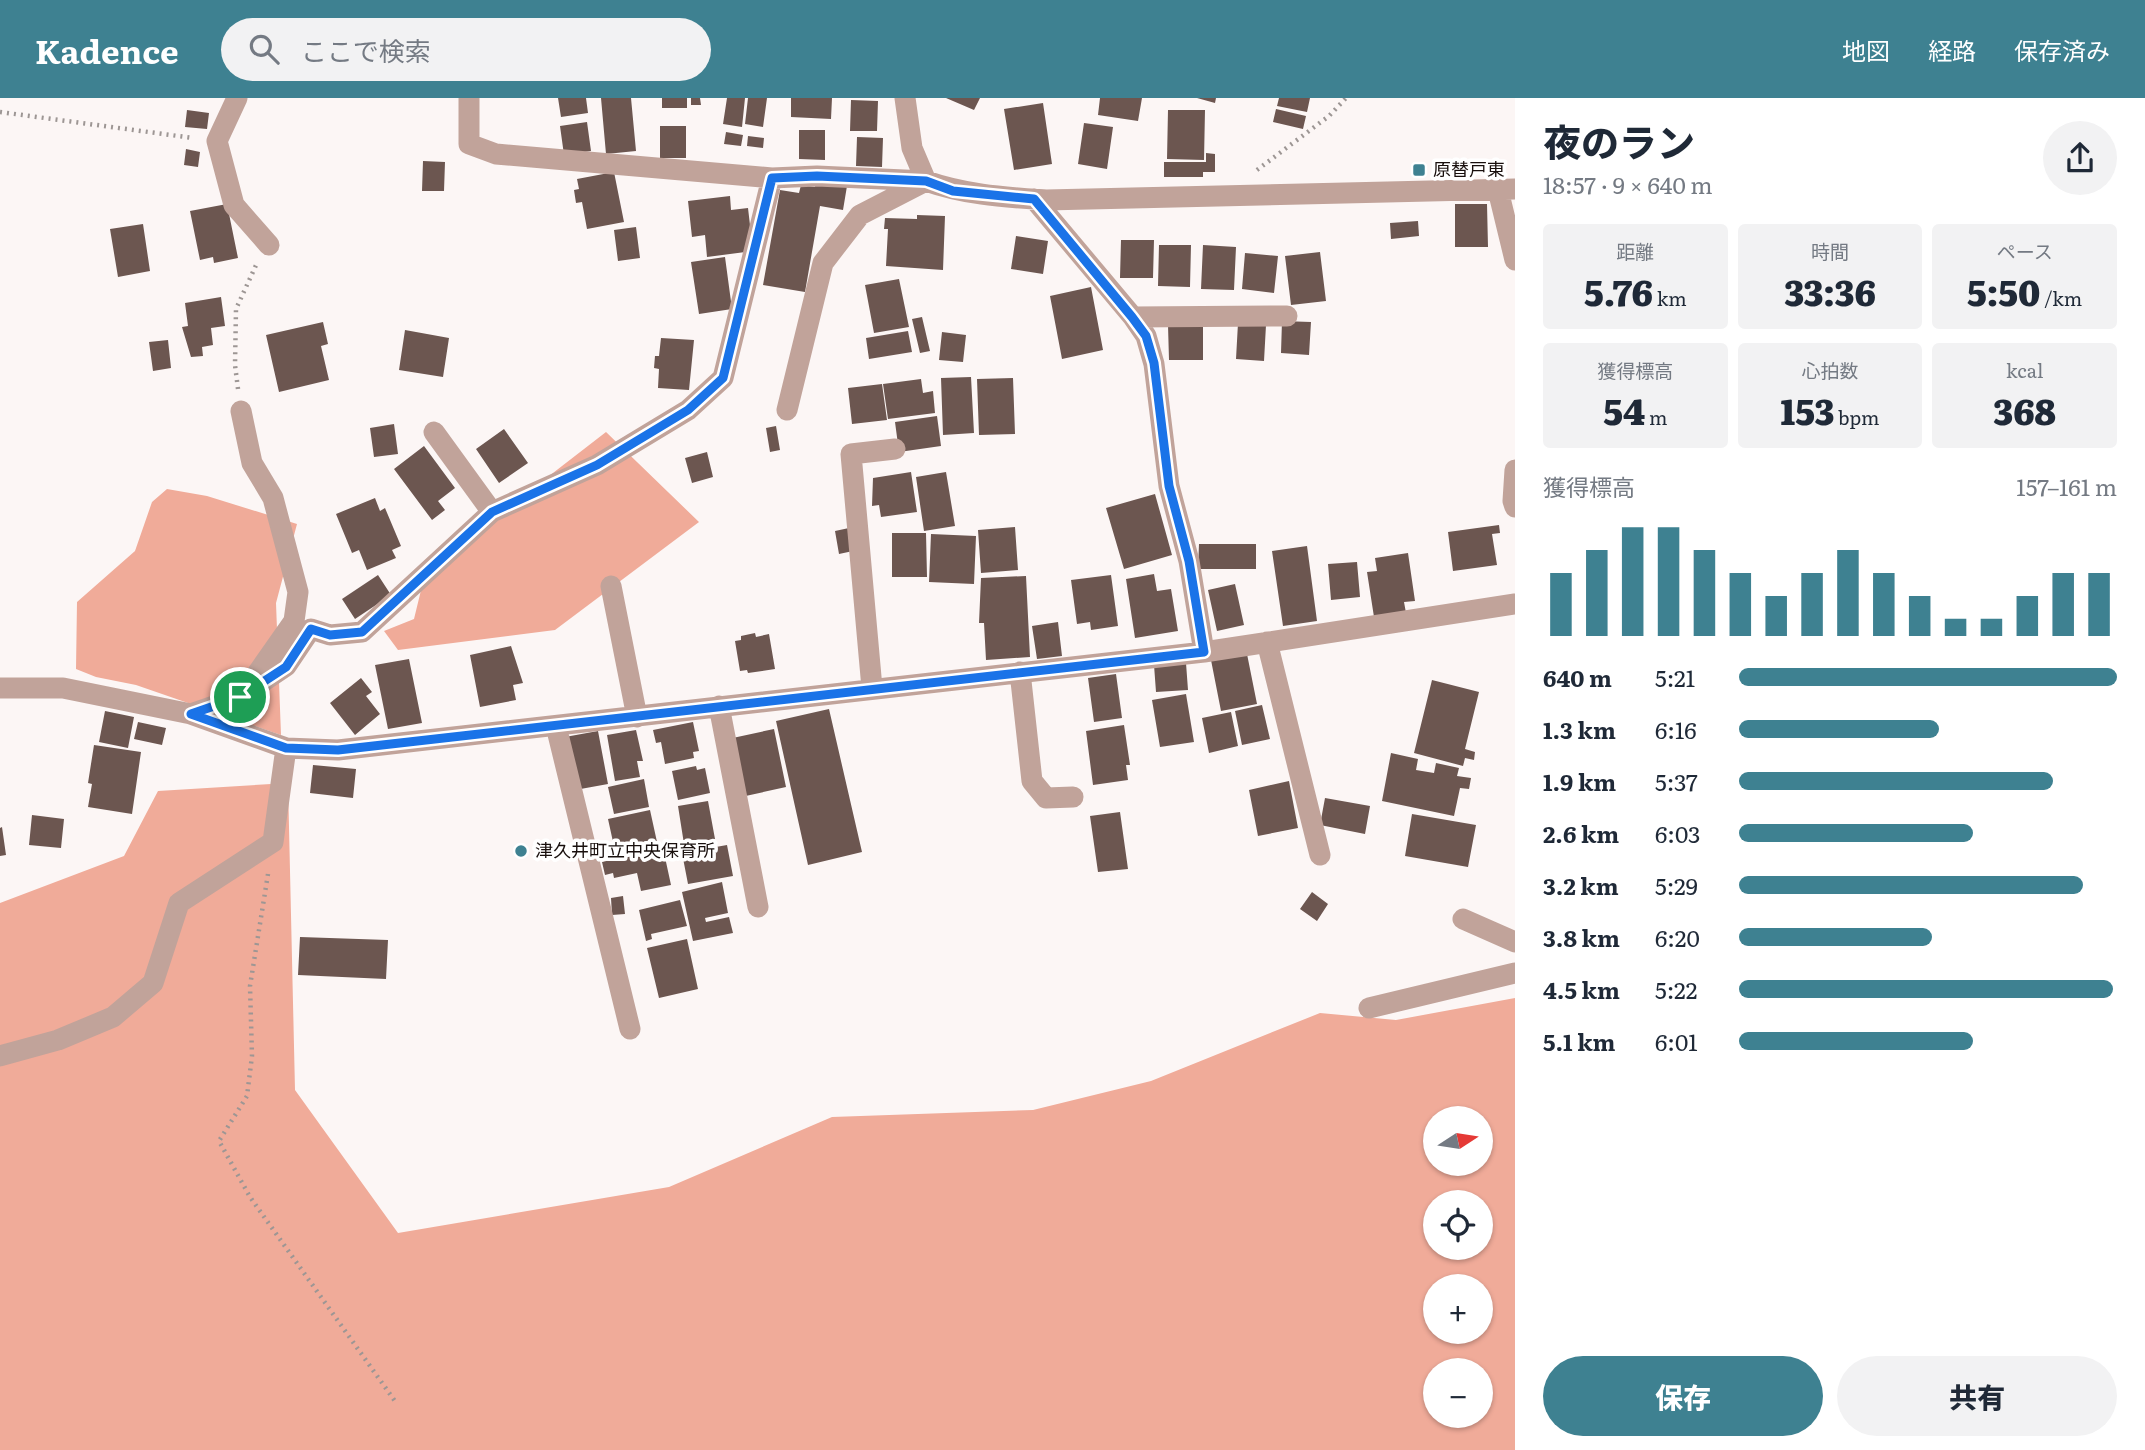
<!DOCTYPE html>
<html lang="ja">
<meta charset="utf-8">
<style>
:root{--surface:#fff;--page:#f2f2f3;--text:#1f2937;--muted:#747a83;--accent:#3e8191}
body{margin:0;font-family:Literata,"Noto Sans JP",serif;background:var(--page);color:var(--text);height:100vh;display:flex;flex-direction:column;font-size:26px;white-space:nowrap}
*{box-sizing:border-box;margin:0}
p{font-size:23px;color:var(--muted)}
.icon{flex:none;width:38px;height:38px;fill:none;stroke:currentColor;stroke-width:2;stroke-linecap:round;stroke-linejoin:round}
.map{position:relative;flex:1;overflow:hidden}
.details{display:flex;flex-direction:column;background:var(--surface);width:630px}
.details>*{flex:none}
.needle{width:46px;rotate:78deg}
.tools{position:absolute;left:1423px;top:1008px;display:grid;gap:14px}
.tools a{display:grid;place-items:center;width:70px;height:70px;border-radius:50%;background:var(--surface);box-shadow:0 2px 5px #0004;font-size:35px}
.pin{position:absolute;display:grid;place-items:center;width:60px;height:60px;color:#fff;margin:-30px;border:4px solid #fff;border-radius:50%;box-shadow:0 2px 7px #0007}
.round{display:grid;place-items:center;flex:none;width:74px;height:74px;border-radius:37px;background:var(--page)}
.summary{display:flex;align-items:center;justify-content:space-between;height:119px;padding:0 28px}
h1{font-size:38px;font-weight:800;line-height:52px}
.metrics{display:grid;grid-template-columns:repeat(3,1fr);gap:10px;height:119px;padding:7px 28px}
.metrics div{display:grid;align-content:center;border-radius:7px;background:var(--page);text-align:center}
.metrics b{font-size:35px;font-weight:800}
.metrics small{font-size:19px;font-weight:400}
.metrics p{font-size:19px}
.chart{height:196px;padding:14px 28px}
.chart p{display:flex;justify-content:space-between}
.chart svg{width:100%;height:126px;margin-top:7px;stroke:var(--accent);stroke-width:6}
.primary-button{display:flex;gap:14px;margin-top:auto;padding:14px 28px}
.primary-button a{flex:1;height:80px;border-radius:42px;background:var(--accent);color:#fff;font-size:28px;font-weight:800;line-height:80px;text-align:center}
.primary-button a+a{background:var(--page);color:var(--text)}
ul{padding:0 28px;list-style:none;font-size:23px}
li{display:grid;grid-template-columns:112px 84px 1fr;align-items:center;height:52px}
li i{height:18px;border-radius:9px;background:var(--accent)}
header{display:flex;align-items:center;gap:42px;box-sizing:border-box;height:98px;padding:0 35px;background:var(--accent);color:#fff}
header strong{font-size:33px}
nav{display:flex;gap:38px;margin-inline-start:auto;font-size:24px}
.search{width:490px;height:63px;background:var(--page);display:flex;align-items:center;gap:18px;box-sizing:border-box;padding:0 24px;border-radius:38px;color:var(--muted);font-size:26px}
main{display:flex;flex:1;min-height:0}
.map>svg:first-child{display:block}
.forest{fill:#f0ab99;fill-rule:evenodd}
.building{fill:#6c5650}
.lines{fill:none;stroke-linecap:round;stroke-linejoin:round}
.path{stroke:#9d9694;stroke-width:4.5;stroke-dasharray:2 5;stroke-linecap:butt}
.minor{stroke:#c1a39a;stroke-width:21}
.route-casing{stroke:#fff;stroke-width:14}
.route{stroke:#1a73e8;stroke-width:9}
.poi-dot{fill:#3e8191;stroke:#fff;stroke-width:2.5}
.labels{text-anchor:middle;stroke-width:7;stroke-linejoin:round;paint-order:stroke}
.poi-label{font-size:18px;fill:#180f0d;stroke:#fff;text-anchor:start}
</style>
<header>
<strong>Kadence</strong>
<div class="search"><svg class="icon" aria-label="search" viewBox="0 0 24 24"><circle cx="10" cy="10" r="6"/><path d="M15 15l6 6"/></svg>ここで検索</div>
<nav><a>地図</a><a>経路</a><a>保存済み</a></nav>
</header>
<main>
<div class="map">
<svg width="1515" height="1352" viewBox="0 0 1515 1352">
<rect width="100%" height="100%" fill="#fcf6f5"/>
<!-- forest -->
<path class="forest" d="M606 334 699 424 555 532 398 552 384 533 414 521 423 484 496 419Z
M167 391 207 398 297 426 276 505 281 637 136 587 96 579 76 571 77 504 135 453 152 404Z
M288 685 295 992 398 1135 669 1089 832 1019 1033 1012 1151 983 1320 915 1396 922 1515 900V1352H0V805L124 758 158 693ZM1435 1020H1480V1066H1435ZM1435 1104H1480V1150H1435ZM1435 1188H1480V1234H1435ZM1435 1272H1480V1318H1435Z"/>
<!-- building -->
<path class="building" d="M558 0H586L588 15 561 19Z
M601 0H631L636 53 606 56Z
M662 0H687V10H662Z
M691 0H700L701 7H691Z
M727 0H745L742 29 723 26Z
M748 0H767L763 29 745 26Z
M791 0H832L831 21 791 19Z
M946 0H980L974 12Z
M1100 0H1142L1138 23 1098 17Z
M1197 0H1216L1215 5Z
M1279 0H1310L1307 14 1277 8Z
M851 2 878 3 877 33H850Z
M1043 5 1052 66 1014 72 1004 11Z
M1276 11 1306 18 1303 31 1273 24Z
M187 12 209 15 207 31 185 29Z
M1168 12H1205L1204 62 1167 61Z
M587 24 591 53 564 57 560 28Z
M1084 25 1113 29 1107 71 1078 66Z
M660 28H686V60H660Z
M799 32H825V62L799 61Z
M726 34 743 37 741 48 724 46Z
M748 38 764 40 763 50 747 48Z
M857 39 883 40 882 69 856 68Z
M186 51 200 54 198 69 184 67Z
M1206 55 1215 56V74H1203V79H1164V64H1206Z
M423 63 445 64 444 93H422Z
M614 74 624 124 587 131 582 104 576 105 574 92 579 91 577 81Z
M816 82 847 88 843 112 820 108 805 194 763 187 780 92 799 95 801 87 815 89Z
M730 98 731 112 748 110 753 153 707 159 705 137 692 139 688 103Z
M227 106 238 160 214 165 213 159 200 162 190 113Z
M1455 106H1487L1488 149H1455Z
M917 117 945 118 943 172 886 168 888 131H884L885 120 917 121Z
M1418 123 1419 138 1391 141 1390 125Z
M143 126 150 173 118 179 110 131Z
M636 129 640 160 618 163 614 132Z
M1016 138 1048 143 1043 176 1011 171Z
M1121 142H1154L1153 180H1120Z
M1159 147H1191L1190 189 1158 188Z
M1203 147 1236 149 1234 192 1201 191Z
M1320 154 1326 203 1291 207 1285 158Z
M1245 155 1278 158 1274 195 1242 191Z
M725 159 732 211 699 216 691 164Z
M899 181 909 229 874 235 865 187Z
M1091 189 1103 252 1062 261 1050 198Z
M221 199 225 228 211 230 213 247 202 249 203 258 191 259 182 229 188 228 185 205Z
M922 219 930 253 920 255 912 221Z
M1282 223 1311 224 1309 257 1281 255Z
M323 224 328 246 321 248 329 282 279 294 266 237Z
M1238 225 1266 227 1264 263 1236 261Z
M1203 226V262H1169L1168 227Z
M405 232 449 240 443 279 399 272Z
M908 233 912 254 869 261 866 240Z
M942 234 966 237 963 264 939 262Z
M661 240 694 242 689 292 658 290 659 271 654 270 655 258H659Z
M168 242 171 270 153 273 149 244Z
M971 279 974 335 943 337 941 280Z
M1013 280 1015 336 979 337 977 281Z
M921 281 923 295 933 293 935 315 888 321 883 286Z
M882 286 887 322 852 326 848 290Z
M937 318 941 348 899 354 895 324Z
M394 326 398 356 374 359 370 330Z
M776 328 780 352 770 354 766 330Z
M504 331 528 365 499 385 476 351Z
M424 348 455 390 438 403 445 412 432 422 394 371Z
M707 354 713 379 692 385 685 360Z
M911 374 917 414 881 419 879 407 872 408 873 380Z
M946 374 955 428 924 433 916 379Z
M1155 396 1172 457 1124 471 1106 410Z
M375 400 380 413 385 410 401 448 392 452 396 460 367 472 359 452 352 455 336 416Z
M1499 427 1500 435 1492 436 1497 467 1453 473 1448 434Z
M1015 429 1018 472 981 475 978 432Z
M849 430 853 453 839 456 835 433Z
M892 435H926L927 479H892Z
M931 436 976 438 974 486 929 484Z
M1199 446H1256V471H1198Z
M1307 448 1317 523 1283 528 1272 453Z
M1408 455 1415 503 1404 504 1406 515 1374 519 1367 474 1377 473 1375 460Z
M1357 464 1360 499 1331 502 1328 466Z
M1154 476 1157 493 1171 491 1178 533 1135 540 1126 481Z
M378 477 391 497 355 521 342 501Z
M1111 477 1118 528 1091 532 1090 524 1077 526 1071 482Z
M1026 478 1030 559 986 562 984 525H979L981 480Z
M1235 486 1244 527 1217 533 1208 492Z
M1058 524 1062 558 1037 561 1032 528Z
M755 535 756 539 769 536 775 571 748 575 747 572 740 573 735 543 741 542V538Z
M511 548 523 585 513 587 516 602 480 609 470 557Z
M1247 556 1257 606 1221 613 1211 562Z
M409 561 422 625 388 631 375 567Z
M1186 565 1188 592 1156 594 1154 567Z
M1116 576 1122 620 1094 624 1088 580Z
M361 580 372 594 366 598 380 616 355 637 330 605Z
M1432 582 1479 594 1465 651 1475 654 1474 662 1465 660 1463 668 1414 655Z
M1186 596 1194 644 1160 649 1152 602Z
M1262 607 1270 641 1242 647 1235 613Z
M829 611 862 754 808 767 776 623Z
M105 613 134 619 128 650 99 644Z
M1231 614 1238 648 1209 655 1202 620Z
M138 624 166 630 162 647 134 641Z
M693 624 699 653 693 654 694 660 665 666 661 644 656 645 653 632Z
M1124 627 1130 667H1126L1128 682 1093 687 1086 633Z
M774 631 786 689 741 699 728 641Z
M636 632 643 663H637L640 679 615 683 607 637Z
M598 633 608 686 575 692 565 639Z
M94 647 141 654 132 716 88 709 92 686 88 685Z
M1391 655 1418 661 1416 672 1434 675 1436 665 1459 670 1457 678 1471 680 1469 691 1460 690 1454 718 1382 703Z
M313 667 356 671 353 700 310 695Z
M696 668 697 672 705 670 710 695 678 702 672 673Z
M644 681 649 709 614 716 608 689Z
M1289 683 1298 730 1258 738 1249 692Z
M1325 700 1370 708 1365 736 1320 727Z
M708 703 715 741 684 746 678 708Z
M650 712 657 744 615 753 608 721Z
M1120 714 1128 771 1098 774 1090 718Z
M1412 716 1476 727 1468 769 1405 758Z
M32 717 64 721 61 750 29 747Z
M2 729 6 757 0 758V730Z
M727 747 733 778 688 786 682 755Z
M663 750 671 787 641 793 637 775 614 780 613 775 605 777 602 764Z
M722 784 728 815 705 820 706 824 729 819 733 835 693 843 682 794Z
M1312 794 1328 806 1317 823 1300 811Z
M623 798 625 816 612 817 611 800Z
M680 802 687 828 651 836 652 841 646 843 639 812Z
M300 839 388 842 386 881 298 877Z
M687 841 698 891 659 900 647 850Z"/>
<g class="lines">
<!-- path -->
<path class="path" d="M0 14 193 40
M1257 72 1329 18 1346 0
M238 291 235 267 236 211 257 165
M268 776 250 888 252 958 247 998 219 1043 250 1099 397 1306"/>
<!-- minor -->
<path class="minor" d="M237 0 217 43 234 107 269 147
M469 0V46L496 56 772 80
M905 0 912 50 926 83C966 97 1004 99 1046 102L1515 91
M1498 92 1515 162
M1034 101 1133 219 1287 218
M1133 219 1146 238 1154 266 1169 388 1189 463 1204 554
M787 312 823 165 860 117 926 83
M241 313 252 365 273 400 298 494 294 523 247 590
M434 334 492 414
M1515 372 1513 403 1515 409
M611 488 637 619
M1267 544 1320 757
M1020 574 1032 683 1046 700 1073 699
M0 590H63L191 616 286 650 338 652 1204 554 1515 506
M872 590 851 356 895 351
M719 608 758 809
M191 616 240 599 286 568 311 531 330 537 362 534 492 414 597 367 688 312 723 280 772 80 817 78 926 83
M556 628 630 931
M1463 821 1515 844
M1369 910 1515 875
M0 958 58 942 113 919 153 885 179 805 273 744 286 650"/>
</g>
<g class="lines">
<defs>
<path id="route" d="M817 78 926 83 953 93 1034 101 1132 219 1146 238 1154 265 1169 388 1189 463 1204 554 338 652 286 650 191 616 240 599 286 569 311 531 330 537 362 534 492 414 597 367 688 312 723 280 772 80Z"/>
</defs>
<!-- route casing -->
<use href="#route" class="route-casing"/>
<!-- route -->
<use href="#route" class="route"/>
</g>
<!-- markers -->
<g class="poi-dot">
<rect x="1412" y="65" width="14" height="14" rx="3.5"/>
<circle cx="521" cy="753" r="7"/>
</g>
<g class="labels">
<!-- poi labels -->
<g class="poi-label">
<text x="1433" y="78">原替戸東</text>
<text x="535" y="759">津久井町立中央保育所</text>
</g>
</g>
</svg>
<div class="tools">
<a><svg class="needle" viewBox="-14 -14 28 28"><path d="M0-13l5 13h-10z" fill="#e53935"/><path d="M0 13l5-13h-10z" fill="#747a83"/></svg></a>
<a><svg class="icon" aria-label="locate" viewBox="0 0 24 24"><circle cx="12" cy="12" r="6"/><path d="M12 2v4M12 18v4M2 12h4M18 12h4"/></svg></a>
<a>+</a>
<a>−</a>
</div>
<div class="pin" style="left:240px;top:599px;background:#1e9e55"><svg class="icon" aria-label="arrive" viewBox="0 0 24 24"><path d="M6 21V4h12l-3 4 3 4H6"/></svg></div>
</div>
<section class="details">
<div class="summary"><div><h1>夜のラン</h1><p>18:57 · 9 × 640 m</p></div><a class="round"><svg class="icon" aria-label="share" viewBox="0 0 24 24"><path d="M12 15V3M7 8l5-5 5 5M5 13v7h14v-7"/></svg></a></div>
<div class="metrics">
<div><p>距離</p><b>5.76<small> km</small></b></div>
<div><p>時間</p><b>33:36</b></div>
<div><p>ペース</p><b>5:50<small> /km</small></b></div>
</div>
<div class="metrics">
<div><p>獲得標高</p><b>54<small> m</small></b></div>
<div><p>心拍数</p><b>153<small> bpm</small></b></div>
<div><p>kcal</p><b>368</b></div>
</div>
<div class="chart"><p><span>獲得標高</span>157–161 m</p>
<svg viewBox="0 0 160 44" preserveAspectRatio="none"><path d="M5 44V22M15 44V14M25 44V6M35 44V6M45 44V14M55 44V22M65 44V30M75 44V22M85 44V14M95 44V22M105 44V30M115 44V38M125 44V38M135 44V30M145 44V22M155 44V22"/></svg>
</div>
<ul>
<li><b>640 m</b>5:21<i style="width:100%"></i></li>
<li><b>1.3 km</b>6:16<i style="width:53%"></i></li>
<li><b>1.9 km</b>5:37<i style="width:83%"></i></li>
<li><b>2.6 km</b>6:03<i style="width:62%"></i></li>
<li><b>3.2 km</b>5:29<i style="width:91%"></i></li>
<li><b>3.8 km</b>6:20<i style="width:51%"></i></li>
<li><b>4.5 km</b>5:22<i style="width:99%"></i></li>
<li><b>5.1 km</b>6:01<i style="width:62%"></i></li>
</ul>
<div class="primary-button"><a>保存</a><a>共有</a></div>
</section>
</main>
